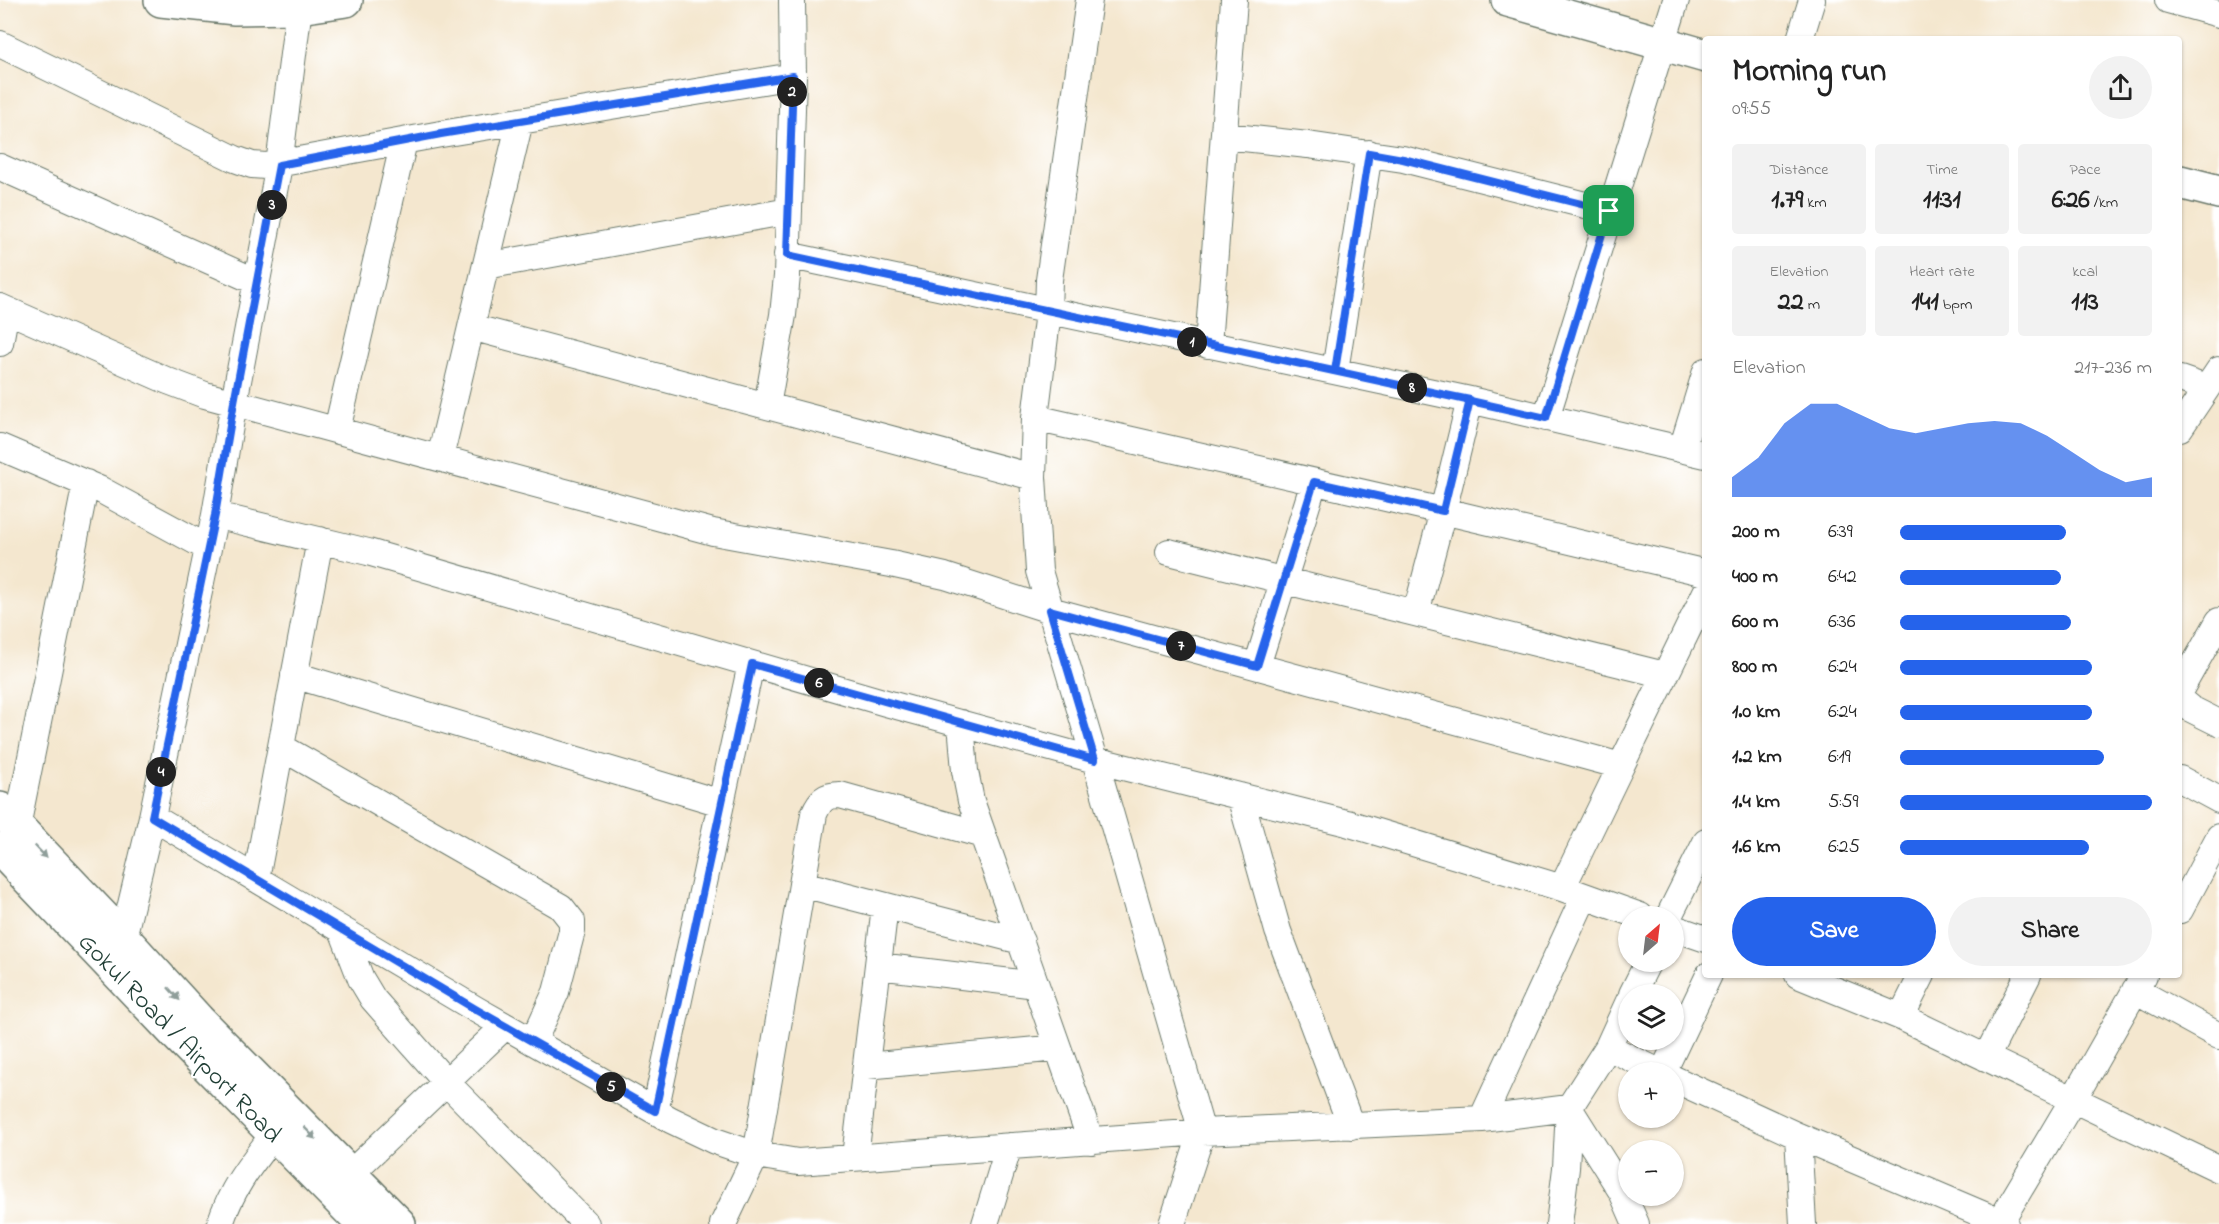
<!DOCTYPE html>
<meta charset="utf-8">
<style>
:root{--surface:#fff;--page:#f2f2f2;--text:#222;--muted:#767676;--accent:#2563eb}
body{margin:0;font-family:"Indie Flower",sans-serif;background:var(--page);color:var(--text);height:100vh;display:flex;flex-direction:column;font-size:22px;white-space:nowrap}
*{box-sizing:border-box;margin:0}
p{font-size:20px;color:var(--muted)}
.icon{flex:none;width:33px;height:33px;fill:none;stroke:currentColor;stroke-width:2;stroke-linecap:round;stroke-linejoin:round}
.map{position:relative;flex:1;overflow:hidden}
.drawer{position:absolute;left:1702px;top:36px;width:480px;height:942px;display:flex;flex-direction:column;background:var(--surface);border-radius:6px;box-shadow:0 2px 4px #0004}
.drawer>*{flex:none}
.needle{width:39px;rotate:28deg}
.fabs{position:absolute;left:1618px;top:906px;display:grid;gap:12px}
.fabs a{display:grid;place-items:center;width:66px;height:66px;border-radius:50%;background:var(--surface);box-shadow:0 2px 4px #0004;font-size:30px}
.pin{position:absolute;display:grid;place-items:center;width:51px;height:51px;color:#fff;margin:-26px;border-radius:12px;box-shadow:0 3px 9px #0006}
.km{position:absolute;width:30px;height:30px;margin:-15px;border-radius:50%;background:#222;color:#fff;font-size:16px;line-height:30px;text-align:center}
.round{display:grid;place-items:center;flex:none;width:63px;height:63px;border-radius:32px;background:var(--page)}
.overview{display:flex;align-items:center;justify-content:space-between;height:102px;padding:0 30px}
h1{font-size:33px;font-weight:800;line-height:45px}
.stats{display:grid;grid-template-columns:repeat(3,1fr);gap:9px;height:102px;padding:6px 30px}
.stats div{display:grid;align-content:center;border-radius:6px;background:var(--page);text-align:center}
.stats b{font-size:26px;font-weight:800}
.stats small{font-size:16px;font-weight:400}
.stats p{font-size:16px}
.chart{height:168px;padding:12px 30px}
.chart p{display:flex;justify-content:space-between}
.chart svg{width:100%;height:108px;margin-top:6px;fill:var(--accent);opacity:.7}
.button{display:flex;gap:12px;margin-top:auto;padding:12px 30px}
.button a{flex:1;height:69px;border-radius:36px;background:var(--accent);color:#fff;font-size:24px;font-weight:800;line-height:69px;text-align:center}
.button a+a{background:var(--page);color:var(--text)}
ul{padding:0 30px;list-style:none;font-size:20px}
li{display:grid;grid-template-columns:96px 72px 1fr;align-items:center;height:45px}
li i{height:15px;border-radius:8px;background:var(--accent)}
.map>svg:first-child{display:block}
.lines{fill:none;stroke-linecap:round;stroke-linejoin:round}
.minor-casing{stroke:#6a786a;stroke-width:28}
.major-casing{stroke:#6a786a;stroke-width:36}
.minor{stroke:#fff;stroke-width:26}
.major{stroke:#fff;stroke-width:33}
.oneway{fill:#8f9e9a}
.route-casing{stroke:#fff;stroke-width:12}
.route{stroke:#2563eb;stroke-width:8}
.labels{text-anchor:middle;stroke-width:4.5;stroke-linejoin:round;paint-order:stroke}
.street-label{font-size:26px;fill:#1f3d34;stroke:#fff}
</style>
<div class="map">
<svg width="2219" height="1224" viewBox="0 0 2219 1224">
<rect width="100%" height="100%" fill="#fff"/>
<filter id="ink" filterUnits="userSpaceOnUse"><feTurbulence type="fractalNoise" baseFrequency=".0167" numOctaves="2"/><feDisplacementMap in="SourceGraphic" scale="12" xChannelSelector="R" yChannelSelector="G"/><feConvolveMatrix kernelMatrix="1 2 1 2 8 2 1 2 1" color-interpolation-filters="sRGB"/></filter>
<filter id="wash" filterUnits="userSpaceOnUse"><feTurbulence type="fractalNoise" baseFrequency=".008" numOctaves="4" result="noise"/><feDisplacementMap in="SourceGraphic" scale="24" xChannelSelector="R" yChannelSelector="G"/><feGaussianBlur stdDeviation="1.35" result="paint"/><feColorMatrix in="noise" values="0 0 0 0 0 0 0 0 0 0 0 0 0 0 0 0 0 1.4 0 .05"/><feComposite in="paint" operator="in"/></filter>
<g filter="url(#wash)">
<rect width="100%" height="100%" fill="#f4e7cf"/>
</g>
<g filter="url(#ink)">
<g class="lines">
<defs>
<path id="minor" d="M1089 0 1049 280 1048 312 1035 418 1033 477 1039 571 1095 760 1347 823 1562 888 1640 916
M2168 0 2219 14
M1800 39 1812 0
M0 44 235 159 252 165 266 166 441 134 793 76
M1225 136 1308 145 1403 159 1609 211
M0 167 257 282
M787 255 1470 400 1706 455
M486 266 789 211
M0 307 168 381 205 395 713 532 891 564 945 576 1050 610 1621 766 1562 888
M471 327 1033 477
M0 343 6 310
M1208 345 1234 0
M1335 371 1369 153
M2180 379 2206 388
M1470 400 1443 511 1706 573
M767 406 783 315 787 276 793 76 792 0
M1035 418 1443 511 1416 613
M1546 418 1676 0
M2180 428 2219 370
M337 430 404 141
M0 447 101 490 208 548
M1682 449 1706 371
M440 458 520 121
M215 515 368 552 886 703 1095 760 1202 1132 1482 1119 1569 1108 1608 1047
M1169 552 1665 675
M1257 666 1314 482
M294 675 721 803
M2180 690 2219 621
M2180 700 2191 709 2219 723
M961 723 965 771 971 801 1091 1141
M281 747 561 907 572 921V931L556 992 533 1042
M1621 766 1706 592
M2180 779 2219 800
M1240 796 1278 931 1351 1126
M152 817 477 1010 671 1120 715 1141 756 1155 798 1162 1202 1132 1172 1224
M17 827 86 483
M256 879 320 540
M802 884 1021 941
M2180 910 2219 837
M1669 916 1706 842
M1674 928 1706 939
M342 930 361 979 373 999 446 1082 586 1224
M113 949 123 938 152 817 215 515 234 402 279 165 299 7
M878 966 1036 985
M1798 975 1901 1017 2219 1169
M2135 990 2219 1036
M1632 994 1648 962
M1629 1001 1608 1047 1659 1072
M1901 1017 1922 975
M1986 1058 2028 975
M866 1066 1058 1048
M1663 1072 1709 975
M1674 1079 1798 1136 2005 1224
M1569 1108 1622 1192 1636 1224
M655 1111 751 664
M1482 1119 1584 897
M1798 1136 1803 1224
M855 1157 885 906
M350 1174 505 1026
M220 1224C232 1187 251 1164 274 1134
M723 1224 756 1155 814 814C820 800 825 795 840 795L983 835
M985 1224 1009 1146
M1559 1224 1566 1168 1569 1108
M1999 1224 2074 1098 2144 975"/>
<path id="major" d="M161 0 235 8 299 7 346 0
M1508 0 1706 56
M2180 182 2219 192
M0 809 123 938 198 1020 399 1224
M0 849 174 1032 363 1224"/>
</defs>
<!-- minor casing -->
<use href="#minor" class="minor-casing"/>
<!-- major casing -->
<use href="#major" class="major-casing"/>
<!-- minor -->
<use href="#minor" class="minor"/>
<!-- major -->
<use href="#major" class="major"/>
</g>
<!-- one-way arrows -->
<defs><path id="oneway-solid" d="M-6-.8H1V-3.2L6.5 0L1 3.2V.8H-6Z" transform="scale(1.5)"/></defs>
<g class="oneway">
<use href="#oneway-solid" transform="translate(41 852) rotate(46)"/>
<use href="#oneway-solid" transform="translate(174 994) rotate(48)"/>
<use href="#oneway-solid" transform="translate(310 1133) rotate(45)"/>
</g>
</g>
<g class="lines" filter="url(#ink)">
<defs>
<path id="route" d="M1609 211 1546 418C1294 360 1040 310 787 255L793 76 441 134 279 165 234 402 215 515 152 817 477 1010 655 1111 752 664 1095 760 1050 610 1257 666 1314 482 1443 511 1470 400C1425 391 1380 381 1335 371L1369 153 1403 159 1609 211"/>
</defs>
<!-- route casing -->
<use href="#route" class="route-casing"/>
<!-- route -->
<use href="#route" class="route"/>
</g>
<g class="labels">
<!-- street labels -->
<g class="street-label">
<text transform="translate(181 1037) rotate(46)" y="9">Gokul Road / Airport Road</text>
</g>
</g>
</svg>
<div class="fabs">
<a><svg class="needle" viewBox="-14 -14 28 28"><path d="M0-13l5 13h-10z" fill="#e53935"/><path d="M0 13l5-13h-10z" fill="#767676"/></svg></a>
<a><svg class="icon" aria-label="layers" viewBox="0 0 24 24"><path d="M12 4l9 5-9 5-9-5zM3 14l9 5 9-5"/></svg></a>
<a>+</a>
<a>−</a>
</div>
<div class="pin" style="left:1609px;top:211px;background:#1e9e55"><svg class="icon" aria-label="arrive" viewBox="0 0 24 24"><path d="M6 21V4h12l-3 4 3 4H6"/></svg></div>
<b class="km" style="left:1192px;top:342px">1</b>
<b class="km" style="left:792px;top:92px">2</b>
<b class="km" style="left:272px;top:205px">3</b>
<b class="km" style="left:161px;top:772px">4</b>
<b class="km" style="left:611px;top:1087px">5</b>
<b class="km" style="left:819px;top:683px">6</b>
<b class="km" style="left:1181px;top:646px">7</b>
<b class="km" style="left:1412px;top:388px">8</b>
<section class="drawer">
<div class="overview"><div><h1>Morning run</h1><p>09:55</p></div><a class="round"><svg class="icon" aria-label="share" viewBox="0 0 24 24"><path d="M12 15V3M7 8l5-5 5 5M5 13v7h14v-7"/></svg></a></div>
<div class="stats">
<div><p>Distance</p><b>1.79<small> km</small></b></div>
<div><p>Time</p><b>11:31</b></div>
<div><p>Pace</p><b>6:26<small> /km</small></b></div>
</div>
<div class="stats">
<div><p>Elevation</p><b>22<small> m</small></b></div>
<div><p>Heart rate</p><b>141<small> bpm</small></b></div>
<div><p>kcal</p><b>113</b></div>
</div>
<div class="chart"><p><span>Elevation</span>217–236 m</p>
<svg viewBox="0 0 160 44" preserveAspectRatio="none"><path d="M0 44V36L10 28L20 14L30 6L40 6L50 11L60 16L70 18L80 16L90 14L100 13L110 14L120 19L130 26L140 33L150 38L160 36V44z"/></svg>
</div>
<ul>
<li><b>200 m</b>6:39<i style="width:66%"></i></li>
<li><b>400 m</b>6:42<i style="width:64%"></i></li>
<li><b>600 m</b>6:36<i style="width:68%"></i></li>
<li><b>800 m</b>6:24<i style="width:76%"></i></li>
<li><b>1.0 km</b>6:24<i style="width:76%"></i></li>
<li><b>1.2 km</b>6:19<i style="width:81%"></i></li>
<li><b>1.4 km</b>5:59<i style="width:100%"></i></li>
<li><b>1.6 km</b>6:25<i style="width:75%"></i></li>
</ul>
<div class="button"><a>Save</a><a>Share</a></div>
</section>
</div>
